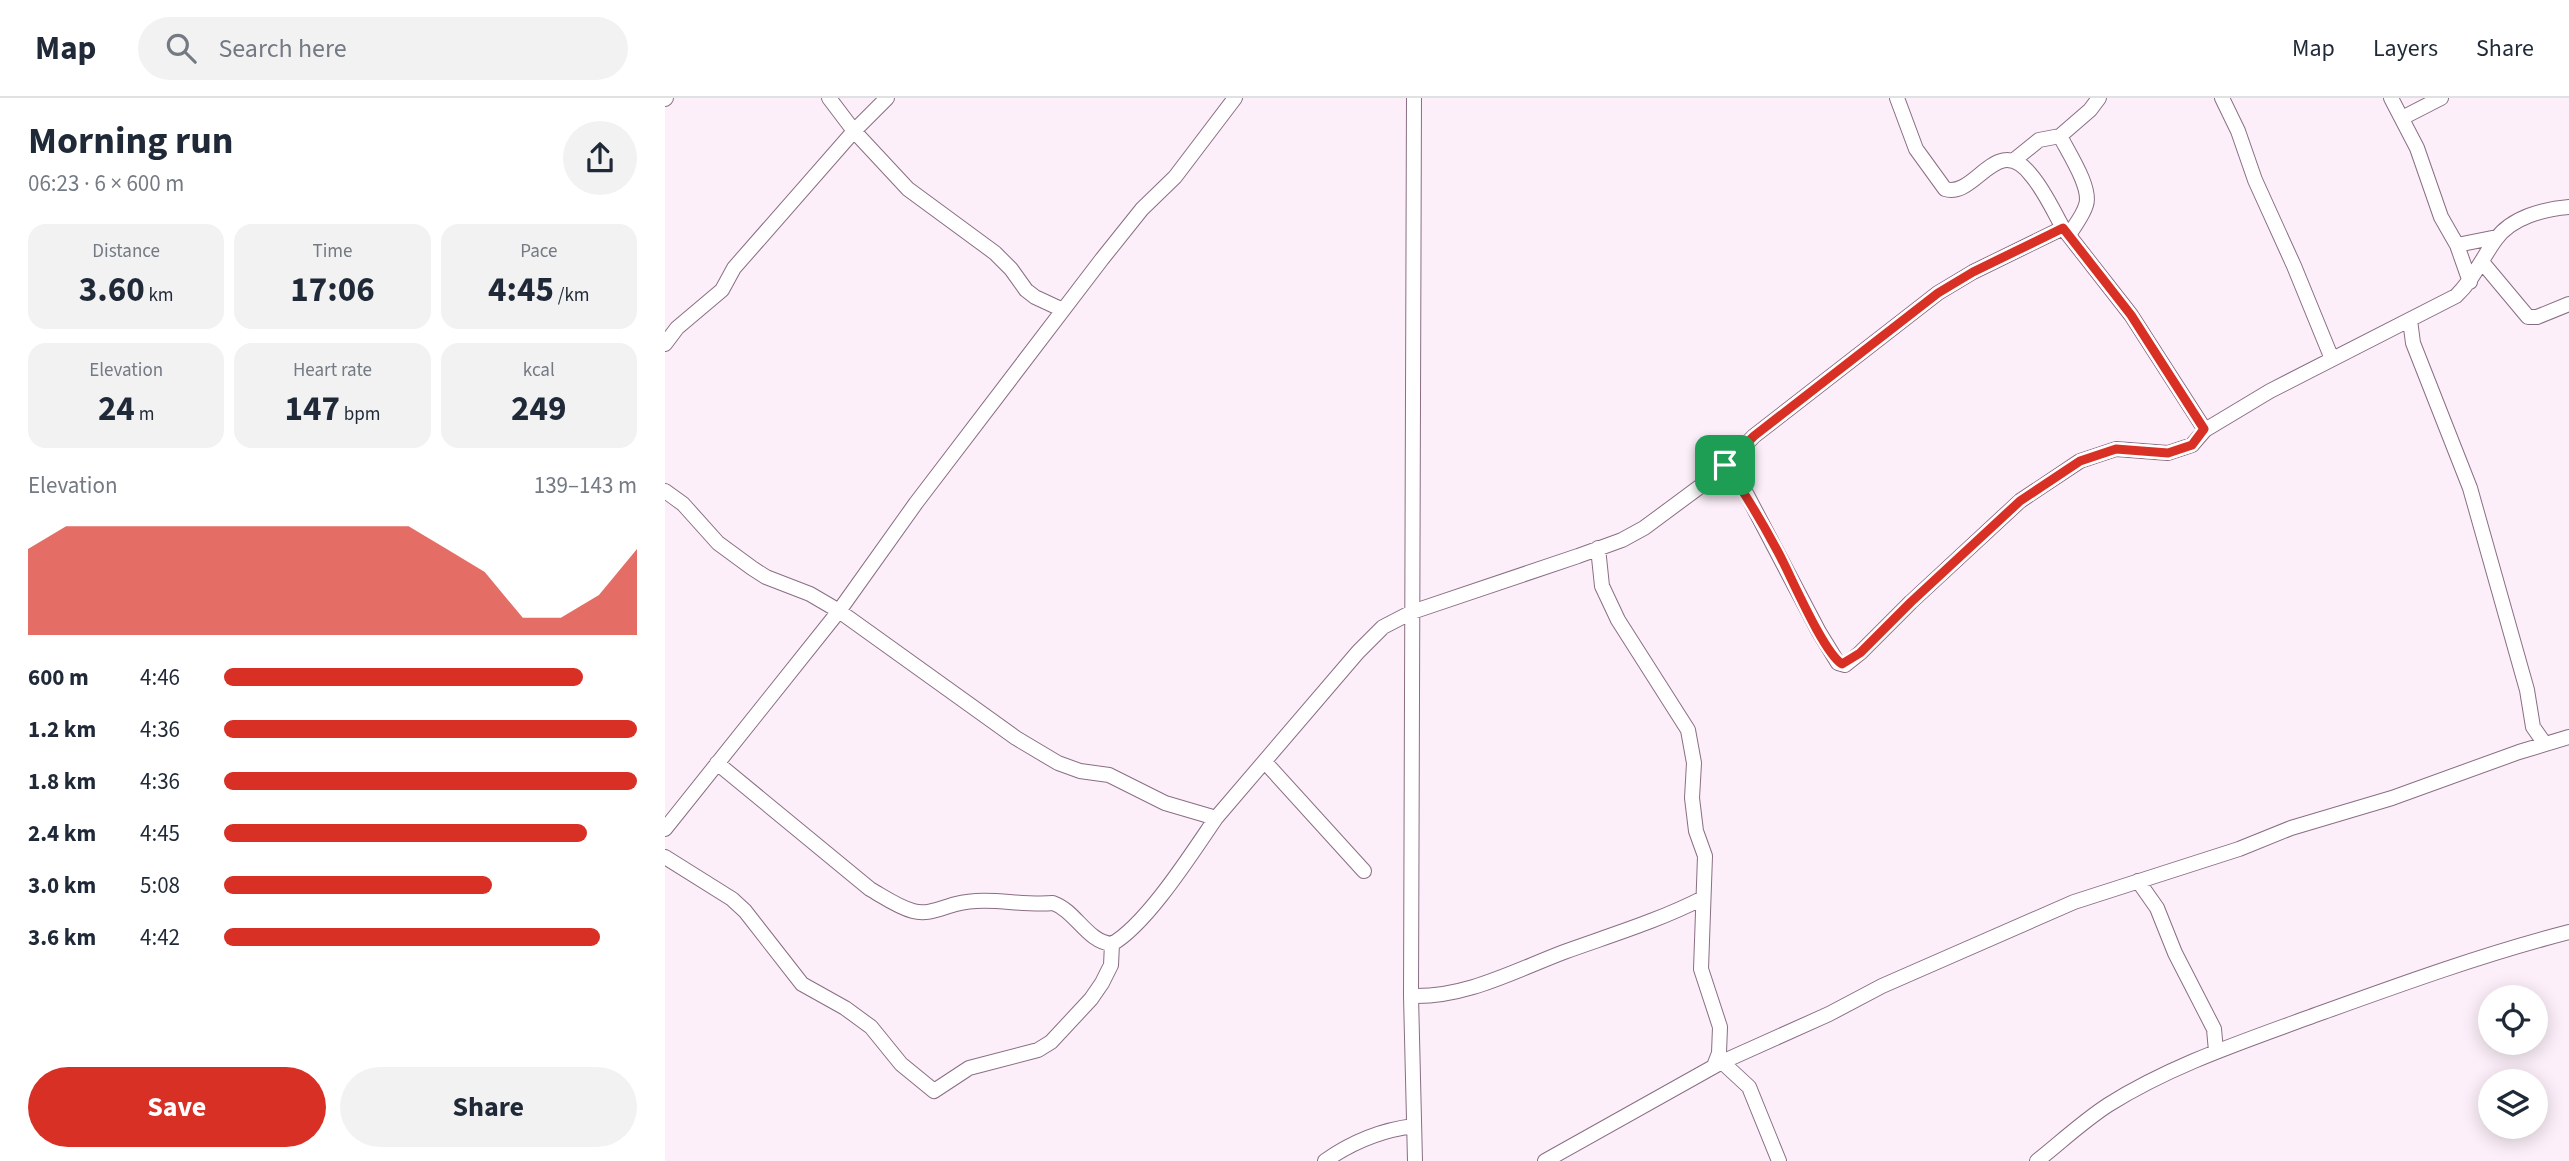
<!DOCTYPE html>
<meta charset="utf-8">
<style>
:root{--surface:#fff;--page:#f2f2f3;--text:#1f2937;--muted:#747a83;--line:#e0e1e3;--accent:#d93025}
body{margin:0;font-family:"Source Sans 3",sans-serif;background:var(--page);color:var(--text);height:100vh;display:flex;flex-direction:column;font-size:26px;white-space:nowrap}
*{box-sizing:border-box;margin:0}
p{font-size:23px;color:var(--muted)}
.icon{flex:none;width:38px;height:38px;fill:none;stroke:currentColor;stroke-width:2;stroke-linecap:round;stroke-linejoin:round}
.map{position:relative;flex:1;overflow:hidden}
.drawer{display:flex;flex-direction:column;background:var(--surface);width:665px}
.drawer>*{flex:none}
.tools{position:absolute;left:1813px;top:887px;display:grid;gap:14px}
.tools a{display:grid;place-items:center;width:70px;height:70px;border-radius:50%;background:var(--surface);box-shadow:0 4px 18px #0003;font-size:35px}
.pin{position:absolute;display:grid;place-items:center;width:60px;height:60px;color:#fff;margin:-30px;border-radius:14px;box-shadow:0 4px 10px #0006}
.round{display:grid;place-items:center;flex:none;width:74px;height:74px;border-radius:37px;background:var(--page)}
.head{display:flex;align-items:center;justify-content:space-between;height:119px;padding:0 28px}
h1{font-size:38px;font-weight:700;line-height:52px}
.metrics{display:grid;grid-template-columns:repeat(3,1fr);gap:10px;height:119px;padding:7px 28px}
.metrics div{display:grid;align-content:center;border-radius:18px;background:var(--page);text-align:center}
.metrics b{font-size:35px;font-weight:700}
.metrics small{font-size:19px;font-weight:400}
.metrics p{font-size:19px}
.chart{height:196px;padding:14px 28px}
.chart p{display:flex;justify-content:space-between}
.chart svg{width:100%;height:126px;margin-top:7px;fill:var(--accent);opacity:.7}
.action{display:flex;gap:14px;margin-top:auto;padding:14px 28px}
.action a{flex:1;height:80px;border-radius:42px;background:var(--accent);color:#fff;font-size:28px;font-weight:700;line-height:80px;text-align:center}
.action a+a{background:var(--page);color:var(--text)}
ul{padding:0 28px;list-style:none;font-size:23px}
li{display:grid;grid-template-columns:112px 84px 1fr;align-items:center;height:52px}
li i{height:18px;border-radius:9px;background:var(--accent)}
header{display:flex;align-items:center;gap:42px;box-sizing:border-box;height:98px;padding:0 35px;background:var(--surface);border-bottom:2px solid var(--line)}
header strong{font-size:33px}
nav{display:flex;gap:38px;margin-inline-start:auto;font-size:24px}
.search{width:490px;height:63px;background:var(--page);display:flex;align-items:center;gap:18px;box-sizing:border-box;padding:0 24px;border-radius:38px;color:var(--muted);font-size:26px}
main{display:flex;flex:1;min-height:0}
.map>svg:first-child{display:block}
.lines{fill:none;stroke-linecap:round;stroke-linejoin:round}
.minor-casing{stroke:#8a6e84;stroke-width:16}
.minor{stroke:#fff;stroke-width:14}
.route-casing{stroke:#fff;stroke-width:14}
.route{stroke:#d93025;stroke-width:9}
</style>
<header>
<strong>Map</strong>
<div class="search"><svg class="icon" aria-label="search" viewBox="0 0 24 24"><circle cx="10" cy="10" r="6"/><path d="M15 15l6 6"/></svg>Search here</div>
<nav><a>Map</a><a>Layers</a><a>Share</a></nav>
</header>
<main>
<section class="drawer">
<div class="head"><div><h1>Morning run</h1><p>06:23 · 6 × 600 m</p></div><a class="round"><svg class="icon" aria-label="share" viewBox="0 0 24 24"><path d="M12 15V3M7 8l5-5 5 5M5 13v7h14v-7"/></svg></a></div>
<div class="metrics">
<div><p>Distance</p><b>3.60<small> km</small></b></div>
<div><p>Time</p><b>17:06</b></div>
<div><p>Pace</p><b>4:45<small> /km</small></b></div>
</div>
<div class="metrics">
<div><p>Elevation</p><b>24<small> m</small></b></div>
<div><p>Heart rate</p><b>147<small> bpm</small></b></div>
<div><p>kcal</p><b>249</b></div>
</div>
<div class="chart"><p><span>Elevation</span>139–143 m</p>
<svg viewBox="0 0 160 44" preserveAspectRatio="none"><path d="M0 44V14L10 6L20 6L30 6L40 6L50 6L60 6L70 6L80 6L90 6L100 6L110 14L120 22L130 38L140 38L150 30L160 14V44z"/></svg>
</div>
<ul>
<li><b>600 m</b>4:46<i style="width:87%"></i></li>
<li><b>1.2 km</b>4:36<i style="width:100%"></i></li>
<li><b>1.8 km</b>4:36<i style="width:100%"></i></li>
<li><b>2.4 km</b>4:45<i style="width:88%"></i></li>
<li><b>3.0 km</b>5:08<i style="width:65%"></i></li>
<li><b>3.6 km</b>4:42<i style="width:91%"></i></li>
</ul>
<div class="action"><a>Save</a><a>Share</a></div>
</section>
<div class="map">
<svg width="1904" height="1063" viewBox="0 0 1904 1063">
<rect width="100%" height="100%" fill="#fceff9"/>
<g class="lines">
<defs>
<path id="minor" d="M222 0 189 33 243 91 330 155 346 171 361 192 370 199 398 212
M749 0 746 898 750 1063
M1557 0 1573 33 1590 82 1629 168 1667 261
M1726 0 1752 50 1776 119 1792 147 1805 184
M0 1 1 0
M1737 20 1776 0
M1395 38C1403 54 1427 90 1421 107 1418 118 1409 128 1404 137
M1348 63 1374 42 1395 38 1425 12 1434 0
M1398 130 1466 217 1540 332
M1792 147 1832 139
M1817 164 1863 219H1872L1904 206
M1745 222 1748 245 1805 390 1862 592 1868 629 1880 646
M0 246 12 230 57 192 69 170 189 33 164 0
M1060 367 1082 397 1154 534 1173 565 1180 567 1195 555 1246 504 1355 403 1415 363 1451 351 1503 355 1527 347 1540 332 1605 293 1791 198C1809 181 1817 160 1831 141 1847 119 1879 111 1904 109
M0 393 18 406 53 445 87 470 101 479 145 496 174 513 351 640 393 665 415 673 444 677 500 705 551 720 693 554 718 529 747 514 913 458 957 442 979 430 1052 376 1089 338 1273 195 1308 174 1398 130C1388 112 1379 92 1366 77 1332 33 1310 101 1280 91L1251 51 1232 0
M933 450 937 488 953 522 1023 632 1029 665 1027 700 1031 733 1040 758 1036 871 1055 929 1054 955 1049 968
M600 664 699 773
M52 665 205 791C219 799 233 809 248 813 263 817 276 810 291 806 322 798 356 808 388 805 411 813 422 844 447 846 482 826 527 755 551 720
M0 731 174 513 251 405 437 161 477 111 510 79 570 0
M0 759 67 801 80 813 137 886 180 910 206 929 236 966 269 993 304 970 373 952 386 944 426 901 437 885 446 867 447 846
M1473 783 1492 810 1510 855 1549 931 1551 953
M746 898C800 900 849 873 899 854 946 837 993 823 1038 800
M1057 964 1084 989 1114 1063
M660 1063C687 1044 716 1032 749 1028
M880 1063 1057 964 1164 916 1217 888 1409 804 1574 751 1626 730 1727 700 1854 654 1904 639
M1372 1063C1396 1044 1417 1024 1443 1007 1505 968 1574 945 1642 920 1728 889 1815 857 1904 834"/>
</defs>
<!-- minor casing -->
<use href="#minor" class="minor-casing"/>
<!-- minor -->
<use href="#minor" class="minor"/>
</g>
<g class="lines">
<defs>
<path id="route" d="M1398 130 1466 217 1539 331 1527 347 1503 355 1451 351 1415 363 1355 403 1246 504 1195 555 1177 566C1158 554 1126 478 1113 454 1097 424 1080 395 1060 367L1089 338 1273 195 1308 174Z"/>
</defs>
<!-- route casing -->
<use href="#route" class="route-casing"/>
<!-- route -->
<use href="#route" class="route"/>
</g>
</svg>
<div class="tools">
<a><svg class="icon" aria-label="locate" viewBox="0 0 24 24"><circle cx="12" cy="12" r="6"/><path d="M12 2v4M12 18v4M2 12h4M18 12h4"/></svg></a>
<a><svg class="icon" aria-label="layers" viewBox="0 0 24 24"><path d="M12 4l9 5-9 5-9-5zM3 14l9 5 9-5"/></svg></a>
</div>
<div class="pin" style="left:1060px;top:367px;background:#1e9e55"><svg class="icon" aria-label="arrive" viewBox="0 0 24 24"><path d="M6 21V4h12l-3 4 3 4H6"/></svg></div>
</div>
</main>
